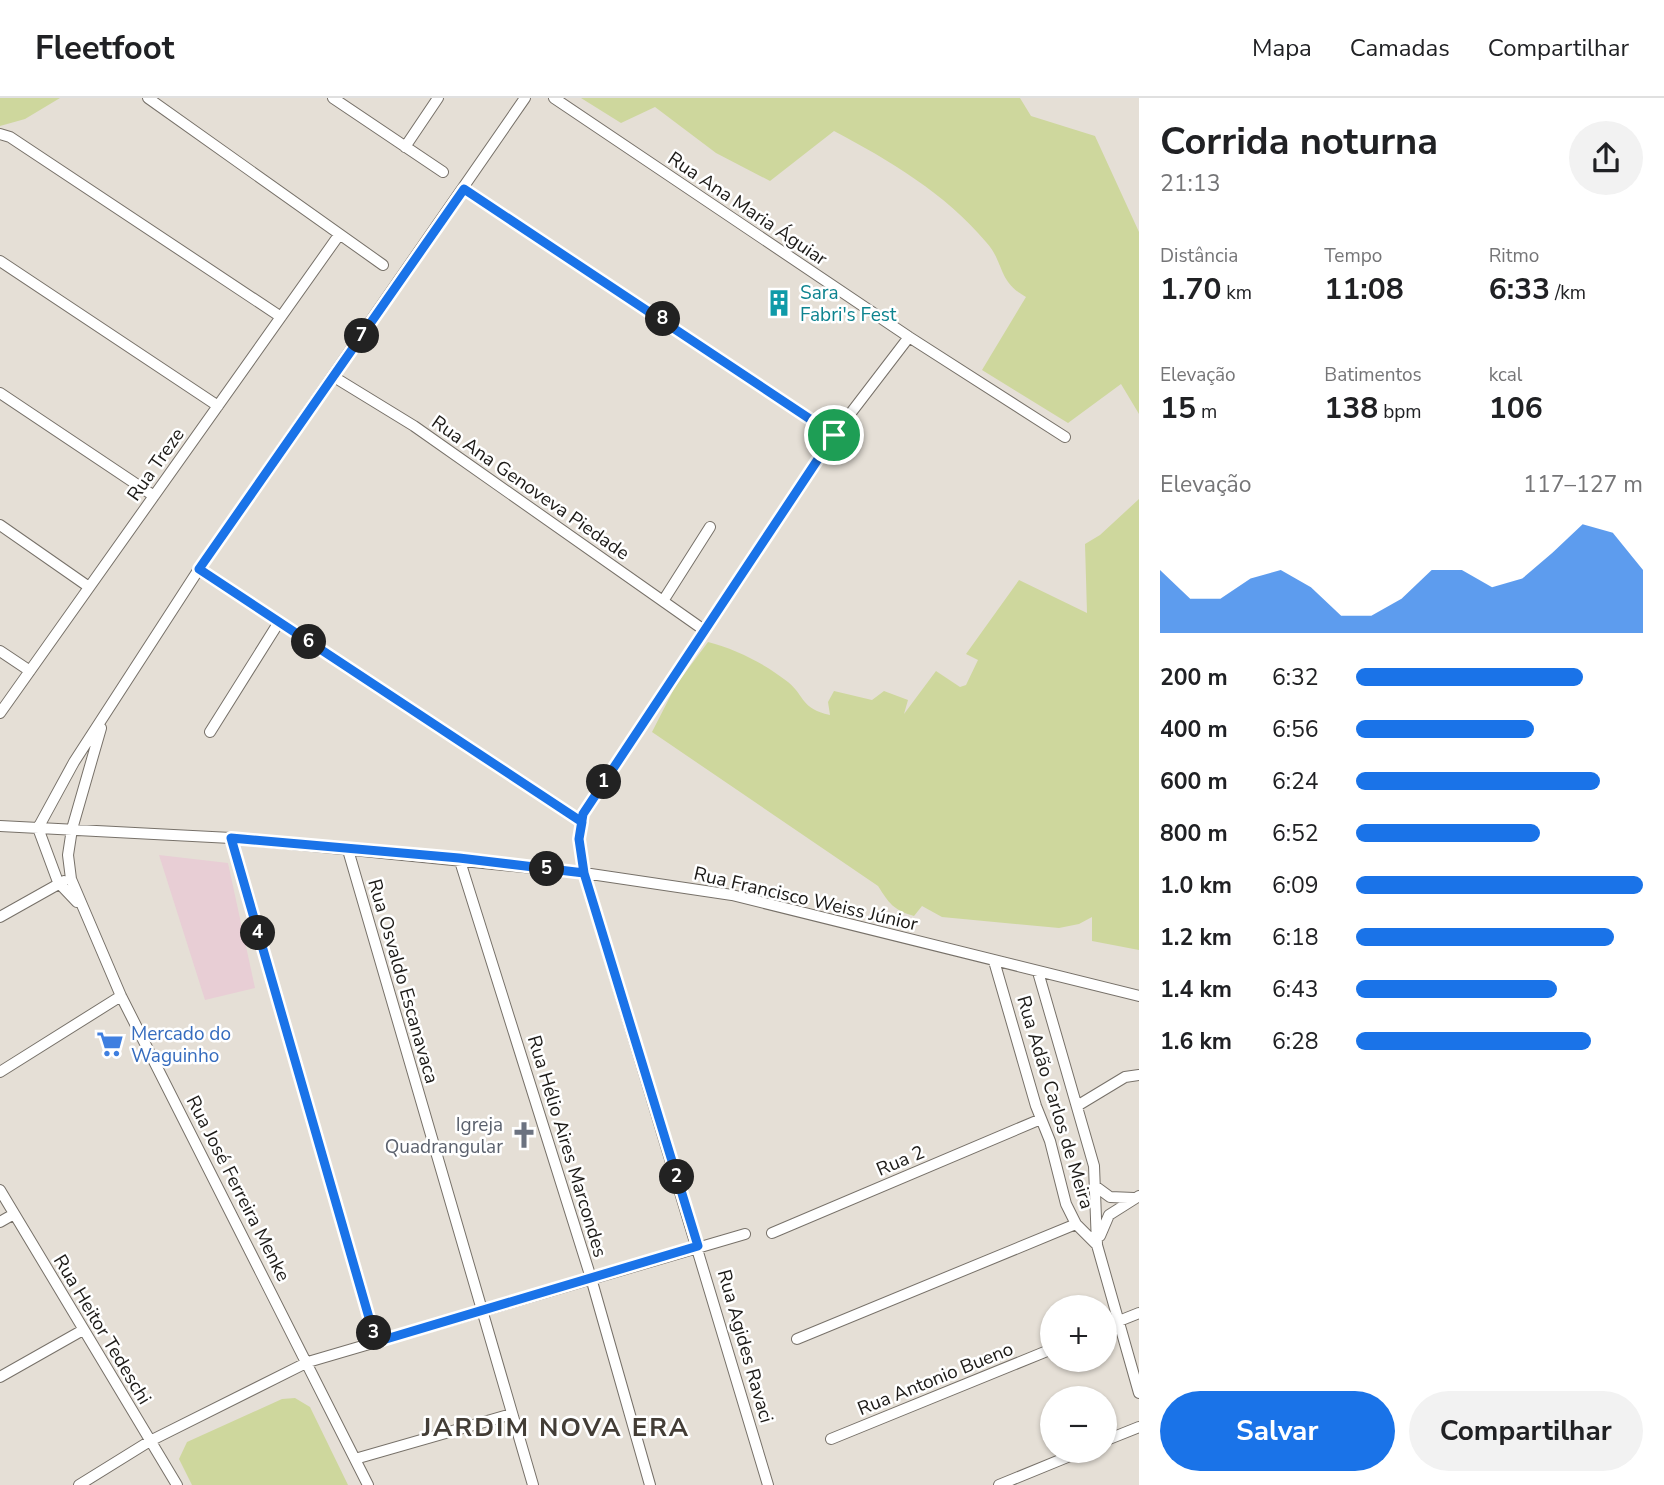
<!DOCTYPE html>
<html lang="pt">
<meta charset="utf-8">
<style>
:root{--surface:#fff;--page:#f2f2f2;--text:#202124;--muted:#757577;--line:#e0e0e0;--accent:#1a73e8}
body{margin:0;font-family:"Nunito Sans",sans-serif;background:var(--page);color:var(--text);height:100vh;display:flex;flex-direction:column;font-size:26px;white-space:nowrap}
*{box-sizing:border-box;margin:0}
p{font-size:23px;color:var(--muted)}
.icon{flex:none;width:38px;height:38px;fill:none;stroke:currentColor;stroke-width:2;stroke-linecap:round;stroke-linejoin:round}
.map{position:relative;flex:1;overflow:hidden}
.drawer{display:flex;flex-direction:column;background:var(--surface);width:525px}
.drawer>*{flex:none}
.controls{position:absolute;left:1040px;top:1197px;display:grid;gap:14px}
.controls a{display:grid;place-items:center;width:77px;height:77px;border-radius:50%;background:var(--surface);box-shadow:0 2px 5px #0004;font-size:35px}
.pin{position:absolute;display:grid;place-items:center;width:60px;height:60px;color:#fff;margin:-30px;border:4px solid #fff;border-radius:50%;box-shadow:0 2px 7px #0007}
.km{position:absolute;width:35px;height:35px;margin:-18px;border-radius:50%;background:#222;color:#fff;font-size:19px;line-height:35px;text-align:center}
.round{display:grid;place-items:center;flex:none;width:74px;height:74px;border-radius:37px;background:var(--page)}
.overview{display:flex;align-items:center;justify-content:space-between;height:119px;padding:0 21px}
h1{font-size:38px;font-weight:700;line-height:52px}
.figures{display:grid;grid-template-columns:repeat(3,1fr);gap:10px;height:119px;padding:7px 21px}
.figures div{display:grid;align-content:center}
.figures b{font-size:30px;font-weight:700}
.figures small{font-size:19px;font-weight:400}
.figures p{font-size:19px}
.chart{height:196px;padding:14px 21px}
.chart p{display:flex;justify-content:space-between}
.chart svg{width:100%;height:126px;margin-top:7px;fill:var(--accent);opacity:.7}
.primary-button{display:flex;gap:14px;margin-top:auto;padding:14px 21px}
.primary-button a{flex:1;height:80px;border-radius:42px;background:var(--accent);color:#fff;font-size:28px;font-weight:700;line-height:80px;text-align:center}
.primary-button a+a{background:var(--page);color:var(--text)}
ul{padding:0 21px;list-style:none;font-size:23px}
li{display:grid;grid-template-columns:112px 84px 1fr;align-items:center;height:52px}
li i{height:18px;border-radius:9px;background:var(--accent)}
header{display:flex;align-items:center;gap:42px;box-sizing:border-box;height:98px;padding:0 35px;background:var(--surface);border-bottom:2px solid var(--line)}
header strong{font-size:33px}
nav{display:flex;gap:38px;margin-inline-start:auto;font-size:24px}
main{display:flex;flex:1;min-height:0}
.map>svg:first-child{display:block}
.education{fill:#e8ced5}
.green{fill:#ced79d}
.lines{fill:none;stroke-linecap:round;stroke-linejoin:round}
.street-casing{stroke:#777169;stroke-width:12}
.street{stroke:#fff;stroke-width:10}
.route-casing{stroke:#fff;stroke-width:14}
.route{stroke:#1a73e8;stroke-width:9}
.labels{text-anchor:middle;stroke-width:5;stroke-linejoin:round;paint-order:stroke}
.street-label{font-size:19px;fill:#1c1a17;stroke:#fff}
.culture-label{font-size:19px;fill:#0d838f;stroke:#fff;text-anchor:start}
.shop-label{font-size:19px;fill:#366cbe;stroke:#fff;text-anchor:start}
.worship-label{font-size:19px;fill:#5b616d;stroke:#fff;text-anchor:end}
.district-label{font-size:26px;font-weight:bold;letter-spacing:2px;fill:#433d36;stroke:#fff}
</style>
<header>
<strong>Fleetfoot</strong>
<nav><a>Mapa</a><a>Camadas</a><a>Compartilhar</a></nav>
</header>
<main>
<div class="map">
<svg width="1139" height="1387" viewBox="0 0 1139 1387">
<rect width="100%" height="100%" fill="#e5dfd6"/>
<!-- education -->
<path class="education" d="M159 757 228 765 255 890 205 902Z"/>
<!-- green -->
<path class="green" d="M0 0H60L25 21 0 28Z
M581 0H1020L1031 18 1095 38 1139 134V316L1121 286 1068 325 982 272 1026 199C997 183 1005 165 986 144 946 96 889 62 834 33L770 83 716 55 655 9 621 25Z
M1139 401V852L1092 843V819L1079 826 1059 830 942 819 922 808 914 818C893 812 889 805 878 788L652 634 676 587 708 544C736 551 765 566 788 584 806 599 800 610 830 617L828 604 834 593 872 602 884 593 908 602 904 616 936 573 960 589 966 587 978 562 966 556 1019 482 1087 515 1085 446 1100 437Z
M295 1300 310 1309 348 1387H192L179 1361 187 1344 282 1301Z"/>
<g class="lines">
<defs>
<path id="street" d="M148 0 383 167
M333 0 443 74
M554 0 909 239 1065 339
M0 36 10 39 281 219
M405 49 438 0
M464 91 834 337
M0 163 218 308
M334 279 414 328 704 532
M0 295 154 398
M0 427 89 489
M199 471 582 724
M663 503 710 429
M0 553 30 573
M0 615 339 137
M101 630 72 731 68 757 71 781 121 898 368 1387
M210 634 279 524
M0 728 231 740 584 775 732 797 1139 898
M38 730 74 664 199 471 525 0
M38 730 58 784 77 804
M231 740 376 1244
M348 752 533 1387
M459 760 591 1180 650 1387
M0 819 64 783
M994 863 1036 1008 1050 1043 1066 1106 1076 1126 1097 1147
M1038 874 1094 1068 1097 1147 1139 1295
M0 974 121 898
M1077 1008 1125 979 1139 977
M1095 1088 1110 1099 1134 1100
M0 1092 177 1387
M0 1124 14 1116
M772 1135 1041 1021
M1100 1138 1109 1117 1139 1098
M1104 1229 1139 1215
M797 1241 1076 1126
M0 1279 83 1232
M831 1341 1052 1251
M1104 1343 1139 1329
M355 1361 512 1316
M79 1387 150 1343 308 1264 745 1136
M768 1387 584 775 579 741 583 716 834 337 909 239
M999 1387 1082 1353"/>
</defs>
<!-- street casing -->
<use href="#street" class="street-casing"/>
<!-- street -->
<use href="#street" class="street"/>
</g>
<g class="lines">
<defs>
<path id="route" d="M834 337 583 716 579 741 584 775 698 1148 376 1244 231 740 459 760 584 775 579 741 582 724 199 471 464 91 834 337"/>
</defs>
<!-- route casing -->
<use href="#route" class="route-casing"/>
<!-- route -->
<use href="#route" class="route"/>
</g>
<!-- icons -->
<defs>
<symbol id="building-bare" viewBox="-9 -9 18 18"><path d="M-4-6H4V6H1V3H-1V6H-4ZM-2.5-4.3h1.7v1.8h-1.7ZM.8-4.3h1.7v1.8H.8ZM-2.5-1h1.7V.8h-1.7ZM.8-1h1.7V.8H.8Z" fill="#0f9aa8" stroke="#fff" stroke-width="2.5" paint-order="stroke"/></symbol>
<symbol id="supermarket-bare" viewBox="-9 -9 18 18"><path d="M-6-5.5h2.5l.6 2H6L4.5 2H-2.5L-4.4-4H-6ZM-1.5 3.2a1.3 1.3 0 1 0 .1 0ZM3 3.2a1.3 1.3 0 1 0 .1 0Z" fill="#3f7fe0" stroke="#fff" stroke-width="2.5" paint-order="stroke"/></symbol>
<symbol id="church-bare" viewBox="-9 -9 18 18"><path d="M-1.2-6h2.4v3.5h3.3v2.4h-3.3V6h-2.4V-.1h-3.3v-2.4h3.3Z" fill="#6b7280" stroke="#fff" stroke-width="2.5" paint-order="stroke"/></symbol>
</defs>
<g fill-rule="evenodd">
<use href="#building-bare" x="760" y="186" width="38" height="38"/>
<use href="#supermarket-bare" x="91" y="927" width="38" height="38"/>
<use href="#church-bare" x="505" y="1018" width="38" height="38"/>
</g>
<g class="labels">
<!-- street labels -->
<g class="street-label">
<text transform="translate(748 110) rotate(34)" y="7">Rua Ana Maria Águiar</text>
<text transform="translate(155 366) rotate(-55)" y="7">Rua Treze</text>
<text transform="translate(531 389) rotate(35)" y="7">Rua Ana Genoveva Piedade</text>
<text transform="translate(806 800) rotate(13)" y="7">Rua Francisco Weiss Júnior</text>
<text transform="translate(404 883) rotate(74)" y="7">Rua Osvaldo Escanavaca</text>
<text transform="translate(1056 1004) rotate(73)" y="7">Rua Adão Carlos de Meira</text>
<text transform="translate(568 1048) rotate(73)" y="7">Rua Hélio Aires Marcondes</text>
<text transform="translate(900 1062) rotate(-23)" y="7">Rua 2</text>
<text transform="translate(239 1090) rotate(63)" y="7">Rua José Ferreira Menke</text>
<text transform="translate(103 1231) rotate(59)" y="7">Rua Heitor Tedeschi</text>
<text transform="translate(746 1248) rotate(74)" y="7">Rua Agides Ravaci</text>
<text transform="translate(935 1280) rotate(-22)" y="7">Rua Antonio Bueno</text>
</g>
<!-- culture labels -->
<g class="culture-label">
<text x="800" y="201">Sara<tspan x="800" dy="22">Fabri's Fest</tspan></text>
</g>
<!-- shop labels -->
<g class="shop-label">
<text x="131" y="942">Mercado do<tspan x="131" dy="22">Waguinho</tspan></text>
</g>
<!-- worship labels -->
<g class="worship-label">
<text x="503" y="1033">Igreja<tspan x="503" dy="22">Quadrangular</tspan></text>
</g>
<!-- district labels -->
<g class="district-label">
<text x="556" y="1338">JARDIM NOVA ERA</text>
</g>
</g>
</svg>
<div class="controls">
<a>+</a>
<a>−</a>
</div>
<div class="pin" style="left:834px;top:337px;background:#1e9e55"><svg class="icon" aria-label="arrive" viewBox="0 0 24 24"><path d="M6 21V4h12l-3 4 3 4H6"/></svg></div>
<b class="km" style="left:604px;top:684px">1</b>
<b class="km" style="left:677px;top:1079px">2</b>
<b class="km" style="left:374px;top:1235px">3</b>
<b class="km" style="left:258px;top:835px">4</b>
<b class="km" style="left:547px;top:771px">5</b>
<b class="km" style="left:309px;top:544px">6</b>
<b class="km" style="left:362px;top:238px">7</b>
<b class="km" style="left:663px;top:221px">8</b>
</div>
<section class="drawer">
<div class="overview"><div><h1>Corrida noturna</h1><p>21:13</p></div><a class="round"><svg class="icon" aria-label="share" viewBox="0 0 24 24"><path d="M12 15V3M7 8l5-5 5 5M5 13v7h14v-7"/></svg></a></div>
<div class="figures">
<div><p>Distância</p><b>1.70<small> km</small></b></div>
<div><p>Tempo</p><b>11:08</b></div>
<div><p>Ritmo</p><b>6:33<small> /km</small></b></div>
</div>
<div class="figures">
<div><p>Elevação</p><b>15<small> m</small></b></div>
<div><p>Batimentos</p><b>138<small> bpm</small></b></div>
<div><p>kcal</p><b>106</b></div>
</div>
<div class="chart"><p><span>Elevação</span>117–127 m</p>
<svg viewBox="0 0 160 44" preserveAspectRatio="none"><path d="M0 44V22L10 32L20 32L30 25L40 22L50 28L60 38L70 38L80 32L90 22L100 22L110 28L120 25L130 16L140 6L150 9L160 22V44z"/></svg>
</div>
<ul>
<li><b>200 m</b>6:32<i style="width:79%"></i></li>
<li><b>400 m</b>6:56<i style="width:62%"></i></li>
<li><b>600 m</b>6:24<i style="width:85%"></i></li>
<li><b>800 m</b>6:52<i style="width:64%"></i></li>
<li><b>1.0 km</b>6:09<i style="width:100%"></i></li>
<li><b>1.2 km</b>6:18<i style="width:90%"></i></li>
<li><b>1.4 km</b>6:43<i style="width:70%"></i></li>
<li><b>1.6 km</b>6:28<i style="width:82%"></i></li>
</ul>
<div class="primary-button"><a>Salvar</a><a>Compartilhar</a></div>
</section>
</main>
